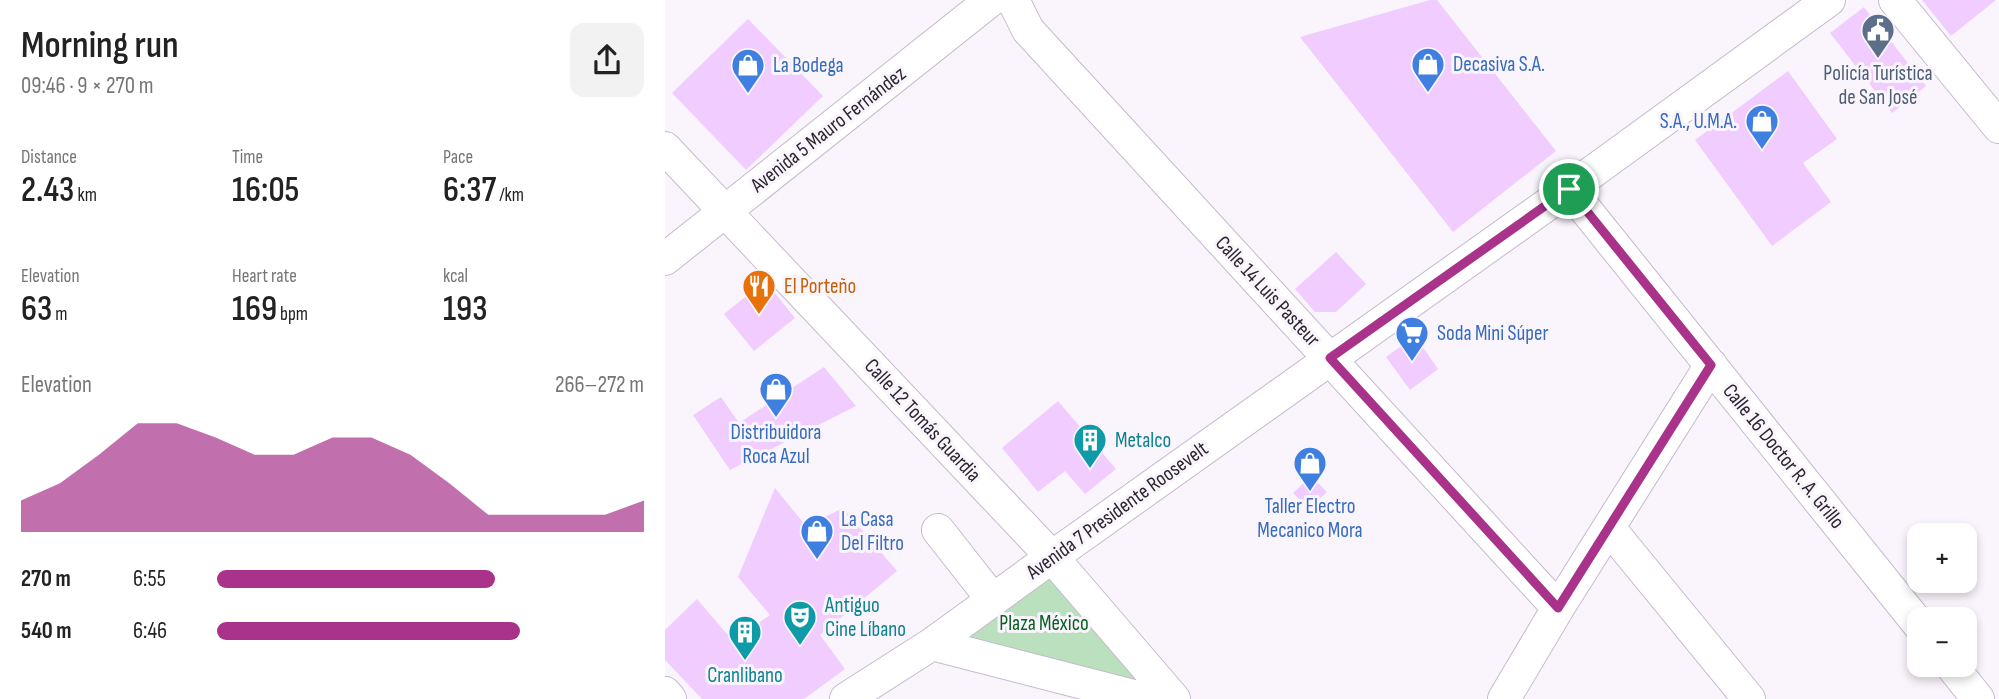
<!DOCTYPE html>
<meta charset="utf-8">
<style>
:root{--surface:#fff;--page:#f2f2f2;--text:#222;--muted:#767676;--accent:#a9338b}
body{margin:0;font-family:"Sofia Sans Condensed",sans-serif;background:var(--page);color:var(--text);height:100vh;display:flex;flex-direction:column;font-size:26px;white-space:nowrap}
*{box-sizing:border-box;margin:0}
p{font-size:23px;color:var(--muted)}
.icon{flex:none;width:38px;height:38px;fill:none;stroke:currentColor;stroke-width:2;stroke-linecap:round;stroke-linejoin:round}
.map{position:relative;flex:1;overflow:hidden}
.drawer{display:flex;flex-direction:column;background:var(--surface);width:665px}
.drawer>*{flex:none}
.controls{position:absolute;left:1242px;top:523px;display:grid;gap:14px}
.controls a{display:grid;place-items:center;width:70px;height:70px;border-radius:14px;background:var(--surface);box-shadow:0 4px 10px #0003;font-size:35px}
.pin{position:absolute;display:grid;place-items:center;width:60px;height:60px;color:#fff;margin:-30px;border:4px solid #fff;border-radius:50%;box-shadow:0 2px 7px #0007}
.round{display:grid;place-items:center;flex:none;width:74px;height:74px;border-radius:14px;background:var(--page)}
.overview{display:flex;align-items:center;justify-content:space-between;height:119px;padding:0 21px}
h1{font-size:38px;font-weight:600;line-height:52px}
.metrics{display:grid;grid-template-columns:repeat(3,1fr);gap:10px;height:119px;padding:7px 21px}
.metrics div{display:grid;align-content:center}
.metrics b{font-size:35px;font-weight:600}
.metrics small{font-size:19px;font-weight:400}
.metrics p{font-size:19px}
.chart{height:196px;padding:14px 21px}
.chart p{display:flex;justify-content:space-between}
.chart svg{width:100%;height:126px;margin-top:7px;fill:var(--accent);opacity:.7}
ul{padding:0 21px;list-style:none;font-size:23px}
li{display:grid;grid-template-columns:112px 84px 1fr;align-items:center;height:52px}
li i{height:18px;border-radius:9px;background:var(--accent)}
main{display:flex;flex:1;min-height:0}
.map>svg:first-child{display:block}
.green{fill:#bbe0be}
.building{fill:#f1cdff}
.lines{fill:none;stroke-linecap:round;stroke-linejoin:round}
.minor-casing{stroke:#c7b9cd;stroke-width:34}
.minor{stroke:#fff;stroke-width:32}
.route-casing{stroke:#fff;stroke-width:14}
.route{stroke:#a9338b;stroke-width:9}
.labels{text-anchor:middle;stroke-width:6;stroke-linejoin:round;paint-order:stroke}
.shop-label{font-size:21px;fill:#366cbe;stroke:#faf4fd;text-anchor:start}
.service-label{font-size:21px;fill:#4e5e75;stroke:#faf4fd}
.street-label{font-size:21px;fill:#2c272e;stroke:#faf4fd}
.food-label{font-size:21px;fill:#c56008;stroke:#faf4fd;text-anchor:start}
.culture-label{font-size:21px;fill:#0d838f;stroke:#faf4fd;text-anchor:start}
.park-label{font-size:21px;fill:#086222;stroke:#faf4fd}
</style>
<main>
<section class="drawer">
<div class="overview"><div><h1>Morning run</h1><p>09:46 · 9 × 270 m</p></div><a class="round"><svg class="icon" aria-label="share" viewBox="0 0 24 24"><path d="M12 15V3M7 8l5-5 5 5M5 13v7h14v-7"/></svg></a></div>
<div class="metrics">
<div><p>Distance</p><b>2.43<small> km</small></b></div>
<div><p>Time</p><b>16:05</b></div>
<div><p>Pace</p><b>6:37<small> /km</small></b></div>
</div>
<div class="metrics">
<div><p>Elevation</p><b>63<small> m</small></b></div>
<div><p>Heart rate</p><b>169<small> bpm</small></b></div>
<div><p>kcal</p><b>193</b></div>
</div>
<div class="chart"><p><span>Elevation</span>266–272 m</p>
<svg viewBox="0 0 160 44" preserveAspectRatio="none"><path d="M0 44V33L10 27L20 17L30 6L40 6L50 11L60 17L70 17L80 11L90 11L100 17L110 27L120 38L130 38L140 38L150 38L160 33V44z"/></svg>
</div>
<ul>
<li><b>270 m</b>6:55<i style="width:65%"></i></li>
<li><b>540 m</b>6:46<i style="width:71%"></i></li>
</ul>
</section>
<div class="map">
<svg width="1334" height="699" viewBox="0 0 1334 699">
<rect width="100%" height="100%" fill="#faf4fd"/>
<!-- green -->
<path class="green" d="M387 557 509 699 267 644Z"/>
<!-- building -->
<path class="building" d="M765 0H772L891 151 788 232 635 37Z
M1257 0H1331L1286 36Z
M1199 7 1261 86 1227 113 1165 33Z
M83 19 158 96 81 170 7 93Z
M1123 71 1172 139 1138 163 1166 202 1107 246 1030 140Z
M671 252 701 284 671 312H650L630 289Z
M100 281 130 318 89 351 59 314Z
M750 336 773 369 745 390 721 357Z
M159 367 191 406 65 470 28 415 56 397 74 423Z
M393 401 451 469 420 494 400 471 373 492 337 448Z
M646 476 662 492 644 509 628 493Z
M110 488 141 526 178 508 232 571 155 635 180 669 139 699H37L0 660V630L32 599 68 641 105 615 73 577Z"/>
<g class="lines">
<defs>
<path id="minor" d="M348 0 363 30 893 608
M1230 0 1334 127
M0 148 387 557 509 699
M904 189 1255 626
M0 259 326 0
M944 528 1084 699
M273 530 328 600
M267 644 480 699
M1286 665 1313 699
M0 693 5 699
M181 699 267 644 387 557 904 189 1164 0
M839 699 893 608 1046 365"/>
</defs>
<!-- minor casing -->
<use href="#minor" class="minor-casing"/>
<!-- minor -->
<use href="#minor" class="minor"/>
</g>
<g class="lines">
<defs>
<path id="route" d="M904 189 1046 365 893 608 665 358Z"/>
</defs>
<!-- route casing -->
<use href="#route" class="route-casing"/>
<!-- route -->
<use href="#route" class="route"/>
</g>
<!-- icons -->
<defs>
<symbol id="civic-pin" viewBox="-11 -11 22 30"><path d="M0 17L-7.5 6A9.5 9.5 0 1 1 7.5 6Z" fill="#5c6f8a" stroke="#faf4fd"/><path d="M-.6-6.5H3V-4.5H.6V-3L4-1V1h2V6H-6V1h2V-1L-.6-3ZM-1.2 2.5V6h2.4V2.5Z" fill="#fff"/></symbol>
<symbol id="shop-pin" viewBox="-11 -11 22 30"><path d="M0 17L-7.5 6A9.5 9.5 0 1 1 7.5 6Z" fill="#3f7fe0" stroke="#faf4fd"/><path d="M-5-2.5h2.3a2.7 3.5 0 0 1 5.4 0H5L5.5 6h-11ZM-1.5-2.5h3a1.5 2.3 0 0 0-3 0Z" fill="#fff"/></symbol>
<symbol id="restaurant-pin" viewBox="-11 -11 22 30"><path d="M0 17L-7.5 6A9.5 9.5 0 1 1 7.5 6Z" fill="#e8710a" stroke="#faf4fd"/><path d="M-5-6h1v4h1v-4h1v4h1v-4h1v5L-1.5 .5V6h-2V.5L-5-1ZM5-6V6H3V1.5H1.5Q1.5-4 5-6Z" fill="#fff"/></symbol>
<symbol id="supermarket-pin" viewBox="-11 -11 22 30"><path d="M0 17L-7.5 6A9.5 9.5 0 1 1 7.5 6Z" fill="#3f7fe0" stroke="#faf4fd"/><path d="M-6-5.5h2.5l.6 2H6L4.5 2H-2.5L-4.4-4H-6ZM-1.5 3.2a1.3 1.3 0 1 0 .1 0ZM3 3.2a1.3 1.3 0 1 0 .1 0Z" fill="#fff"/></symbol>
<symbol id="building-pin" viewBox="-11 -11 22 30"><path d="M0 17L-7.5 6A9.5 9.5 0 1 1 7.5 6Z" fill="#0f9aa8" stroke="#faf4fd"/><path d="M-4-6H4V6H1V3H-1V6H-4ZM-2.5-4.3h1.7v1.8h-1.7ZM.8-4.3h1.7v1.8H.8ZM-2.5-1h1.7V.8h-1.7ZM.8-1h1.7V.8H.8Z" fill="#fff"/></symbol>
<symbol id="theatre-pin" viewBox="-11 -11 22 30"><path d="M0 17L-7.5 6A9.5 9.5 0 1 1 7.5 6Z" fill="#0f9aa8" stroke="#faf4fd"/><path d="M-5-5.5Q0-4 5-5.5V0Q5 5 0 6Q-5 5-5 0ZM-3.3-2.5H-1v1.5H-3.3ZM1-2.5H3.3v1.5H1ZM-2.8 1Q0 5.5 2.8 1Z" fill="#fff"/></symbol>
</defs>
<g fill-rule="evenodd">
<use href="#civic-pin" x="1194" y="11" width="38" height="52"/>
<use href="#shop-pin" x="744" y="45" width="38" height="52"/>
<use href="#shop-pin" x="64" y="46" width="38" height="52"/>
<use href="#shop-pin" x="1078" y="102" width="38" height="52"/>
<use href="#restaurant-pin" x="75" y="267" width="38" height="52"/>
<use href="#supermarket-pin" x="728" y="314" width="38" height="52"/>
<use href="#shop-pin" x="92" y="370" width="38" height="52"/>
<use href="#building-pin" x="406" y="421" width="38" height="52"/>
<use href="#shop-pin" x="626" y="444" width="38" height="52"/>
<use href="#shop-pin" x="133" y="512" width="38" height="52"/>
<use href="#theatre-pin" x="116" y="598" width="38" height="52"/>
<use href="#building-pin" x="61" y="613" width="38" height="52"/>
</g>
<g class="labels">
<!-- shop labels -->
<g class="shop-label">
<text x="788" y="71">Decasiva S.A.</text>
<text x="108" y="72">La Bodega</text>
<text x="1072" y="128" text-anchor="end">S.A., U.M.A.</text>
<text x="772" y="340">Soda Mini Súper</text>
<text x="111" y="439" text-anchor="middle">Distribuidora<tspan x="111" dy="24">Roca Azul</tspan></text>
<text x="645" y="513" text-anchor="middle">Taller Electro<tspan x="645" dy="24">Mecanico Mora</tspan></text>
<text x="176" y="526">La Casa<tspan x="176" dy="24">Del Filtro</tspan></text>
</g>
<!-- service labels -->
<g class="service-label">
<text x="1213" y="80">Policía Turística<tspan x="1213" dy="24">de San José</tspan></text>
</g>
<!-- street labels -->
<g class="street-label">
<text transform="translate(163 129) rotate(-38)" y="7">Avenida 5 Mauro Fernández</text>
<text transform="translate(603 291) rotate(47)" y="7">Calle 14 Luis Pasteur</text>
<text transform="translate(258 420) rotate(47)" y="7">Calle 12 Tomás Guardia</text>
<text transform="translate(1119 456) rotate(51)" y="7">Calle 16 Doctor R. A. Grillo</text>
<text transform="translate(452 510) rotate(-36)" y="7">Avenida 7 Presidente Roosevelt</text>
</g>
<!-- food labels -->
<g class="food-label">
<text x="119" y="293">El Porteño</text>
</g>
<!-- culture labels -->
<g class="culture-label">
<text x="450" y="447">Metalco</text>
<text x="160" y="612">Antiguo<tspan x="160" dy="24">Cine Líbano</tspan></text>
<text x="80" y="682" text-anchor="middle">Cranlibano</text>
</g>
<!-- park labels -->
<g class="park-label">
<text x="379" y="630">Plaza México</text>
</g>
</g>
</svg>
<div class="controls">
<a>+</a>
<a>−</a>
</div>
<div class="pin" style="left:904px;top:189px;background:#1e9e55"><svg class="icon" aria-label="arrive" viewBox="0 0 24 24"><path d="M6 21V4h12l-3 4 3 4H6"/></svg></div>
</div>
</main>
